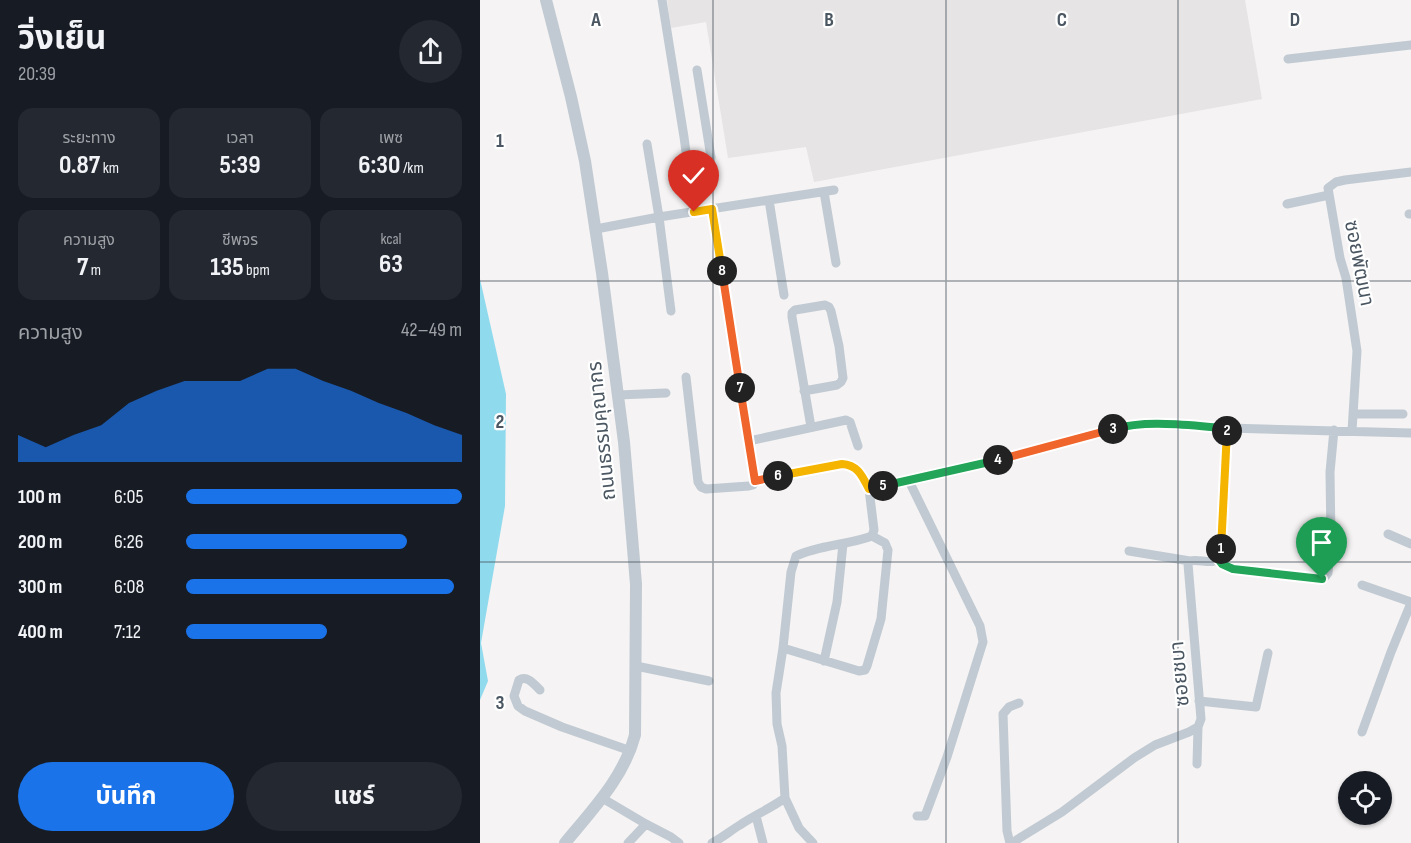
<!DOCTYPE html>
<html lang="th">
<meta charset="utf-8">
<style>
:root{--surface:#171b24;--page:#242831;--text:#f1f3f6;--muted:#9ea1a6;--accent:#1a73e8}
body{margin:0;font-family:"Sofia Sans Condensed","Noto Sans Thai",sans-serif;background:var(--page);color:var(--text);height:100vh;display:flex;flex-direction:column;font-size:22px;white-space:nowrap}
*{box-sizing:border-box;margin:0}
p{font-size:20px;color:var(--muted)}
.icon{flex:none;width:33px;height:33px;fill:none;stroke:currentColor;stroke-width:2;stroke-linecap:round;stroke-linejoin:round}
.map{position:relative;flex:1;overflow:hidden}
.details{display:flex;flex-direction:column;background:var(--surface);width:480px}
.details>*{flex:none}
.tools{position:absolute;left:858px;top:771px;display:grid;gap:12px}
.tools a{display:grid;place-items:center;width:54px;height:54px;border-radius:50%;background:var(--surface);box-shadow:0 2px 4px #0004;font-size:30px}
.pin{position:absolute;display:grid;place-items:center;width:51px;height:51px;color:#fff;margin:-62px -26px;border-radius:50% 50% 50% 0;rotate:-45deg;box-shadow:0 0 6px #0007}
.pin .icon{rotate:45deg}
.km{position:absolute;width:30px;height:30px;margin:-15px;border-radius:50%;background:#222;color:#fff;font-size:16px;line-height:30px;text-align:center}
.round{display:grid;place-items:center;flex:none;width:63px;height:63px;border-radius:32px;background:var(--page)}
.headline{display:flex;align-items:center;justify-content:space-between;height:102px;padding:0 18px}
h1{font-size:33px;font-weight:700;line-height:45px}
.figures{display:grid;grid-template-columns:repeat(3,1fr);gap:9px;height:102px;padding:6px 18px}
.figures div{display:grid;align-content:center;border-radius:15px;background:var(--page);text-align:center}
.figures b{font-size:26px;font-weight:700}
.figures small{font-size:16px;font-weight:400}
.figures p{font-size:16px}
.chart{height:168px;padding:12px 18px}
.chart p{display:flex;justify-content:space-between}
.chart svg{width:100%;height:108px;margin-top:6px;fill:var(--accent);opacity:.7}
.action{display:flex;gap:12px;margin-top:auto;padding:12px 18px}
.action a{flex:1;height:69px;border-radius:36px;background:var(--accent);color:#fff;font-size:24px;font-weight:700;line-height:69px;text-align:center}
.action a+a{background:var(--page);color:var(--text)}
ul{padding:0 18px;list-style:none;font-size:20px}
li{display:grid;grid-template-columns:96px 72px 1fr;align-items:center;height:45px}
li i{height:15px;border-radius:8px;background:var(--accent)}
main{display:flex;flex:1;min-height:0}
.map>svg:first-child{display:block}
.education{fill:#e6e4e5}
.water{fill:#90daee}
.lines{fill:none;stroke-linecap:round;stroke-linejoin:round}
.minor{stroke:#c1cad2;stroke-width:9}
.tertiary{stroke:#c1cad2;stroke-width:12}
.split-1-casing{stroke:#fff;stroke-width:12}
.split-2-casing{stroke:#fff;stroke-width:12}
.split-3-casing{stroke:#fff;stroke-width:12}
.split-4-casing{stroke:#fff;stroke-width:12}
.split-5-casing{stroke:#fff;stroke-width:12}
.split-6-casing{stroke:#fff;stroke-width:12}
.split-7-casing{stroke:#fff;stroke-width:12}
.split-8-casing{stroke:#fff;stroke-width:12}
.split-9-casing{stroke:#fff;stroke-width:12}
.split-1{stroke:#22a559;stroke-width:8}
.split-2{stroke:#f5b400;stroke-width:8}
.split-3{stroke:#22a559;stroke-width:8}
.split-4{stroke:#f0652b;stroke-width:8}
.split-5{stroke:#22a559;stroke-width:8}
.split-6{stroke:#f5b400;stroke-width:8}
.split-7{stroke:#f0652b;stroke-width:8}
.split-8{stroke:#f0652b;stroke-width:8}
.split-9{stroke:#f5b400;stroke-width:8}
.grid{fill:none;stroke:#4a5661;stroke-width:1.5;stroke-opacity:0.55}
.labels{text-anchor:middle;stroke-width:4.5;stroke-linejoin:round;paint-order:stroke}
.street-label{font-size:20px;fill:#4a5661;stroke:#fff}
.grid-label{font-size:20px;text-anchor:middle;font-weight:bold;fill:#4a5661;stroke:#fff;stroke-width:4.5;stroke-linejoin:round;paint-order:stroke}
</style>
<main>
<section class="details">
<div class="headline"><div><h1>วิ่งเย็น</h1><p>20:39</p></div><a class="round"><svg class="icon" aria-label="share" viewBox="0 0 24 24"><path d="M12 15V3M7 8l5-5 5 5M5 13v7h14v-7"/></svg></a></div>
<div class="figures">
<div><p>ระยะทาง</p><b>0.87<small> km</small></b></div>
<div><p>เวลา</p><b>5:39</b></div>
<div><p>เพซ</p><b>6:30<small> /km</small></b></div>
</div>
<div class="figures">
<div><p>ความสูง</p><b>7<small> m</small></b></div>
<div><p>ชีพจร</p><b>135<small> bpm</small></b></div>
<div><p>kcal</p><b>63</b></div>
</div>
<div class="chart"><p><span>ความสูง</span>42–49 m</p>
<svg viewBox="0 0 160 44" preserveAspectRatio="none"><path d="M0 44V33L10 38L20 33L30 29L40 20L50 15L60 11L70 11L80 11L90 6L100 6L110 11L120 15L130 20L140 24L150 29L160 33V44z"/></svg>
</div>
<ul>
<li><b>100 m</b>6:05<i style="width:100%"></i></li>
<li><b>200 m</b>6:26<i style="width:80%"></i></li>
<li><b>300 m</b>6:08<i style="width:97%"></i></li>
<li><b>400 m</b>7:12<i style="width:51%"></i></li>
</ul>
<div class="action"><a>บันทึก</a><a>แชร์</a></div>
</section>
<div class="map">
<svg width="931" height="843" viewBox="0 0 931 843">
<rect width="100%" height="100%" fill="#f5f3f3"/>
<!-- education -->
<path class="education" d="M187 0H765L782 99 334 182 326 147 248 158 226 22 191 28Z"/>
<!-- water -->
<path class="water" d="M0 279 26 394 25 506 1 643 8 681 0 700Z"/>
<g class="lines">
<!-- minor -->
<path class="minor" d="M182 0 204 137 214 212
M808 59 931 45
M167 144 179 217 191 311
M208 167 227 165 230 162 231 157 217 70
M344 192 356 263
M289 200 304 295
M807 204 849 195
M929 214H931
M116 229 179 217 354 190
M206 377 218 482 221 487 226 489 269 486 273 485 275 481 232 209
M324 391 357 385 361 382 363 378 359 346 351 311 349 307 345 305 315 310 312 313V317L331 427
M138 395 186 393
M873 414H923
M872 431 877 351 866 278 860 258 848 188 856 182 865 180 931 172
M269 441 366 420 370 422 378 446
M429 481 500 626 503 642 467 757 445 816H437
M389 489 429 481 541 455 638 427 660 424 748 428 931 433
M908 534 931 544
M649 551 710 561
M739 560 742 564 753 569 837 579C843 579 845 578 848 573L851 540 850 472 854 430
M882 585 931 602
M303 648 379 671 385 670 387 666 401 619 408 550 405 543 392 536
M344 661 357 602 363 544
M156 666 229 681
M60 690C54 684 47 675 39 680L34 696 38 706 45 711 82 727 151 751
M719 701 776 707 788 653
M882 732 911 652 931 603
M717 764 718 727
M122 798 166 824 191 837 199 843
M305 798 319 828 333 843
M276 816 283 843
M148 843 166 824
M232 843C242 838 250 831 260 825 275 815 291 808 305 798L302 746 297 724 296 693 303 648 311 572 316 556C339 545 368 545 392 536L394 530 389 489 381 474 375 467 369 464H362L275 481
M530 843 527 831 523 714 529 707 539 703
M533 843 538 839 582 812 654 758 675 745 709 732 718 727 721 719 708 564 710 561C720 558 735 567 741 556L748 428"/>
<!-- tertiary -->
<path class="tertiary" d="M66 0 91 97 105 161 122 273 144 442 156 584 155 735C144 777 113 809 85 843"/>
</g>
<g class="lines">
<defs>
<path id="split-1" d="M741 549 739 560 742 564 753 569 842 579"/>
<path id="split-2" d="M741 549 747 431"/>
<path id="split-3" d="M633 429C670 419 710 426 748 428L747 431"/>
<path id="split-4" d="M518 460 633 429"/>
<path id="split-5" d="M403 486 518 460"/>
<path id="split-6" d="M298 476 362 464C378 465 382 476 389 489L403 486"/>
<path id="split-7" d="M260 388 275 481 298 476"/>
<path id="split-8" d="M242 271 260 388"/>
<path id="split-9" d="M214 212 232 209 242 271"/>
</defs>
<!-- split-1 casing -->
<use href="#split-1" class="split-1-casing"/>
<!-- split-2 casing -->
<use href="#split-2" class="split-2-casing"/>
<!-- split-3 casing -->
<use href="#split-3" class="split-3-casing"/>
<!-- split-4 casing -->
<use href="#split-4" class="split-4-casing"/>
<!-- split-5 casing -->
<use href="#split-5" class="split-5-casing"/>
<!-- split-6 casing -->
<use href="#split-6" class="split-6-casing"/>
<!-- split-7 casing -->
<use href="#split-7" class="split-7-casing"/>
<!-- split-8 casing -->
<use href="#split-8" class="split-8-casing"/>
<!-- split-9 casing -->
<use href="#split-9" class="split-9-casing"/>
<!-- split-1 -->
<use href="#split-1" class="split-1"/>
<!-- split-2 -->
<use href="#split-2" class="split-2"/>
<!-- split-3 -->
<use href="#split-3" class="split-3"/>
<!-- split-4 -->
<use href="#split-4" class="split-4"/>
<!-- split-5 -->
<use href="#split-5" class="split-5"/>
<!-- split-6 -->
<use href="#split-6" class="split-6"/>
<!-- split-7 -->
<use href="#split-7" class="split-7"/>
<!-- split-8 -->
<use href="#split-8" class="split-8"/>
<!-- split-9 -->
<use href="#split-9" class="split-9"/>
</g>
<!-- grid -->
<path class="grid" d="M233 0V843M466 0V843M698 0V843M0 281H931M0 562H931"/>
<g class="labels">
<!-- street labels -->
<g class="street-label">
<text transform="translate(880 263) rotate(79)" y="7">ซอยพัฒนา</text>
<text transform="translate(121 431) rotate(-96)" y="7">ถนนธรรมคุณากร</text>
<text transform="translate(699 674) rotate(-95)" y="7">ซอยชบา</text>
</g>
</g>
<g class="grid-label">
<text x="116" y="26">A</text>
<text x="349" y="26">B</text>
<text x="582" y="26">C</text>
<text x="815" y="26">D</text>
<text x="20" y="147">1</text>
<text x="20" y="428">2</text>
<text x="20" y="709">3</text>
</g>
</svg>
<div class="tools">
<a><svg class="icon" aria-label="locate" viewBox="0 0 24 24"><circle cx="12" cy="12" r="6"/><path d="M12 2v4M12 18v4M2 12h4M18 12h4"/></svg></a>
</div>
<div class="pin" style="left:842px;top:579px;background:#1e9e55"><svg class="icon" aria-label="arrive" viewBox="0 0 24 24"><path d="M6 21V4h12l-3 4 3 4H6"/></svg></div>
<div class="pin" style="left:214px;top:212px;background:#d93025"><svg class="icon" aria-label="check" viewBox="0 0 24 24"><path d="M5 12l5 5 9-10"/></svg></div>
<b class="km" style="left:741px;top:549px">1</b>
<b class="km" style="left:747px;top:431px">2</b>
<b class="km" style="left:633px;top:429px">3</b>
<b class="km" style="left:518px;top:460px">4</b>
<b class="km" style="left:403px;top:486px">5</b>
<b class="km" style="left:298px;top:476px">6</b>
<b class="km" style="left:260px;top:388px">7</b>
<b class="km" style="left:242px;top:271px">8</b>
</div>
</main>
